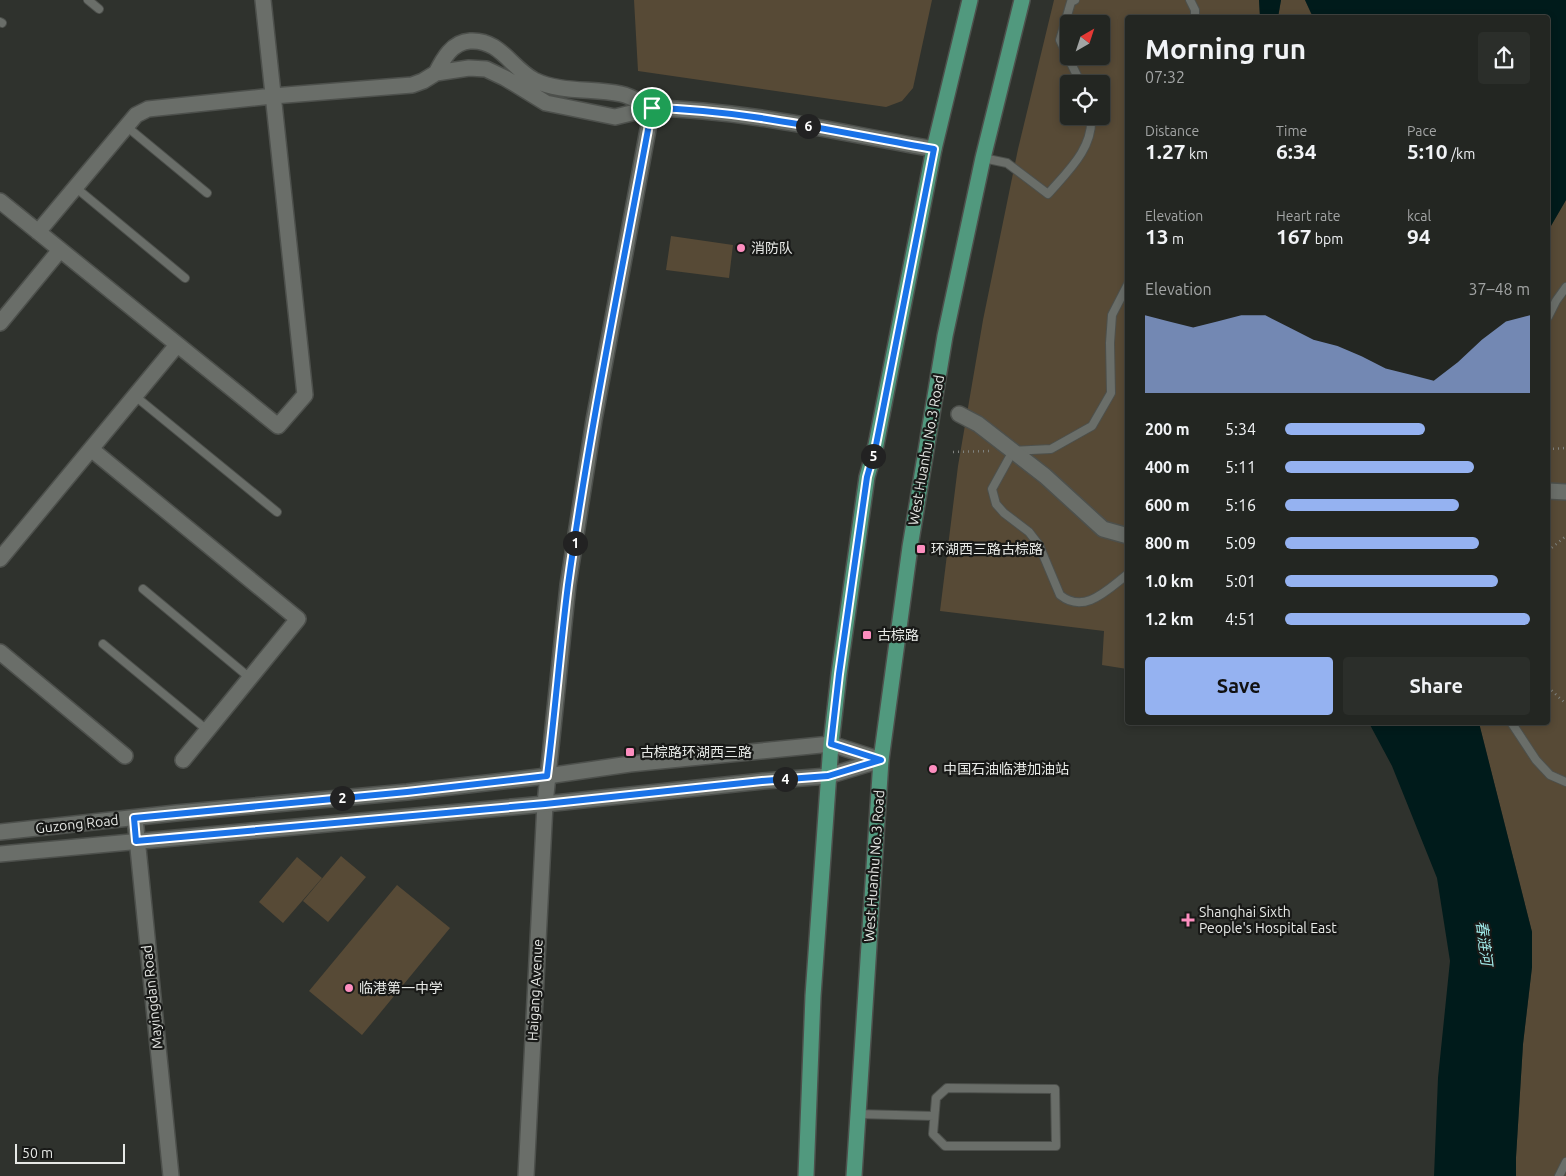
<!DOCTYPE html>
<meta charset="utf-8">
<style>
:root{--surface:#232622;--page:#2b2e2a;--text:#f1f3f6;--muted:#a3a5a5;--line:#404340;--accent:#95b2f1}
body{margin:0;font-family:Ubuntu,"Noto Sans SC",sans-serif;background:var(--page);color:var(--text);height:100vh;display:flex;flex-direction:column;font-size:19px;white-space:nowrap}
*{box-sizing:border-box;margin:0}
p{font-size:16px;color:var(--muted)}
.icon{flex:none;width:28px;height:28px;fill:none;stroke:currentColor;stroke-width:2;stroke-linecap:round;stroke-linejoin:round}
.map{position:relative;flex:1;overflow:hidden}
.drawer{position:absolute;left:1125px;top:15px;width:425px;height:710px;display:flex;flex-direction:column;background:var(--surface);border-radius:5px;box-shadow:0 2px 8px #0003,0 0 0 1px var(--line)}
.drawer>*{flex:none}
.needle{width:32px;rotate:39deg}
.buttons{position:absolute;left:1060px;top:15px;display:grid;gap:10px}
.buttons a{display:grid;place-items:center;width:50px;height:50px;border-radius:5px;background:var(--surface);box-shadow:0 2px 8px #0003,0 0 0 1px var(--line);font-size:25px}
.scale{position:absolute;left:15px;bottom:12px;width:110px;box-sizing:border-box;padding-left:5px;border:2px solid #e7e9e6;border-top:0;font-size:14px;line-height:18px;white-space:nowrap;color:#e7e9e6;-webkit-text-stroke:4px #181917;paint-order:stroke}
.pin{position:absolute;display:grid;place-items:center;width:42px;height:42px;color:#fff;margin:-21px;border:2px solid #fff;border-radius:50%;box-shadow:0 1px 5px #0007}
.km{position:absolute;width:25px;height:25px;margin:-12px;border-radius:50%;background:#222;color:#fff;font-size:14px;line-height:25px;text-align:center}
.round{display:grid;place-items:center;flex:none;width:52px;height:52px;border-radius:5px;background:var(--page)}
.headline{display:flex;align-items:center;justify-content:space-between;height:85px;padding:0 20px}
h1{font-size:28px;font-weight:600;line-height:38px}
.stats{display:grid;grid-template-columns:repeat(3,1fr);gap:8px;height:85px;padding:5px 20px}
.stats div{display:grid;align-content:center}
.stats b{font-size:21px;font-weight:600}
.stats small{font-size:14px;font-weight:400}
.stats p{font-size:14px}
.chart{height:140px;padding:10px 20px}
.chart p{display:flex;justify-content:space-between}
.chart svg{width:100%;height:90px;margin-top:5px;fill:var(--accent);opacity:.7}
.primary-button{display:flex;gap:10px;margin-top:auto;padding:10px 20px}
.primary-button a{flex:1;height:58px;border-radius:5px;background:var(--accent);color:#111;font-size:20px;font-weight:600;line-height:58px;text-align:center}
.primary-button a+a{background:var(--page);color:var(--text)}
ul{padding:0 20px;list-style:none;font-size:16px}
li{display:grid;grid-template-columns:80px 60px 1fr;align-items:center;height:38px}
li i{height:12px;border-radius:6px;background:var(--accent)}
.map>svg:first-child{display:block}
.green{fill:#574a36;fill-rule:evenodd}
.water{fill:#001b1b}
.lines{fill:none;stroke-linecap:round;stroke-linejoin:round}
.lane-casing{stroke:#4d504c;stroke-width:10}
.street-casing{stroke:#4d504c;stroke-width:18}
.secondary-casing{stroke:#4d504c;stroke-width:18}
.primary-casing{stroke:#4d504c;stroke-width:18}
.path{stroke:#80837f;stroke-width:2.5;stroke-dasharray:1 4;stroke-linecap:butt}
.lane{stroke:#6a6e69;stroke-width:8}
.street{stroke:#6a6e69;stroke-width:15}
.secondary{stroke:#6a6e69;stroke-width:15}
.primary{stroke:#51997e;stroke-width:15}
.route-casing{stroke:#fff;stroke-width:10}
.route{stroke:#1a73e8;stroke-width:6}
.poi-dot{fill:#fd8ebf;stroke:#181917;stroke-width:2}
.labels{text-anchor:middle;stroke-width:4.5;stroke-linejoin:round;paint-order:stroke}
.poi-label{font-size:14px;fill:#e7e9e6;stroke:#181917;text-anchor:start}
.street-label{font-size:14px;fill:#e7e9e6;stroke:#181917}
.water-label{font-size:15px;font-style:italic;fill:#a0e8e7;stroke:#181917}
</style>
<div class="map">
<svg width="1566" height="1176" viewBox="0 0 1566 1176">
<rect width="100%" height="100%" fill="#2f322d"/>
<!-- green -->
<path class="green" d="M634 0H932L913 88 902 101 886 107 638 71Z
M1054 0H1259L1260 17 1128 18 1127 669 1102 665 1104 631 940 611 958 466 983 320 1018 149ZM1069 24H1101V56H1069ZM1069 84H1101V116H1069Z
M1281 0H1305L1313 18H1278Z
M1566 200V1176H1516V1157L1523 1044 1532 967V932L1479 723 1548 722V231Z
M671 236 733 245 729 278 666 270Z
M341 856 366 877 328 922 303 901Z
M297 857 322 878 283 923 259 902Z
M397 885 450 928 362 1035 309 991Z"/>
<!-- water -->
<path class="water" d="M1259 0H1281L1278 17H1260Z
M1305 0H1566V200L1548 231V18L1313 17Z
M1369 723H1479L1532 932V967L1523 1044 1516 1157V1176H1434L1438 1078 1450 961 1437 878 1392 766Z"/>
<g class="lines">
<defs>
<path id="lane" d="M88 0 99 9
M1075 0 1071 2 1060 40 1081 84
M1190 0 1195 10V18
M0 22 2 23
M126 126 207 193
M983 158 1007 163 1048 194C1067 172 1094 148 1091 116
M75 187 185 278
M1128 284 1112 315 1110 343 1111 393 1092 426 1051 449 1013 451 992 489 996 504 1004 513 1029 532 1039 545 1060 595C1085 615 1108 589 1128 574
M1548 317 1556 301 1566 287
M135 396 277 512
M143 589 250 678
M103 644 207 730
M1511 722 1536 760 1550 775 1566 782
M947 1088 1055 1089 1056 1146H945L933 1134 936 1098Z
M857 1114 934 1116
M1559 1176 1566 1162"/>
<path id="street" d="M436 73C443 59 452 42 470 41 500 39 511 68 534 80 561 93 592 88 621 94 631 96 642 103 652 108
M0 201 278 426 305 395 263 0
M38 232 136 115 148 109 273 96 412 85 423 81 436 73 469 68 486 69 505 78 546 103 615 117 652 108
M0 323 60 250
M959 414 978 424 1045 476 1103 529 1128 536
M91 449 298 619 183 760
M1548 491 1566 492
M0 559 177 345
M0 652 125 756
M135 818 171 1176
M526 1176 545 804 568 585 594 420 652 108C747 110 841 133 934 149"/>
<path id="secondary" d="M0 832 176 813 407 792 547 776 630 764 831 744 881 760
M0 854 545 804 763 781 828 776 881 760"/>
<path id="primary" d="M806 1176 813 996 831 744 839 674 867 477 876 445 934 149 970 0
M854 1176 881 760 910 547 945 336 983 158 1022 0"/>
</defs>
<!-- lane casing -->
<use href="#lane" class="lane-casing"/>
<!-- street casing -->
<use href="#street" class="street-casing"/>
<!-- secondary casing -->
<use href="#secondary" class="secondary-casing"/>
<!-- primary casing -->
<use href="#primary" class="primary-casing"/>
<!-- path -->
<path class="path" d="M1548 449 1566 448
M953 452 989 451
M1548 551 1566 536
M1548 687 1566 704"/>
<!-- lane -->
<use href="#lane" class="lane"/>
<!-- street -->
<use href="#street" class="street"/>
<!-- secondary -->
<use href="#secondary" class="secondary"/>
<!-- primary -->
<use href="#primary" class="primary"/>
</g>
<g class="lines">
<defs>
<path id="route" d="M652 108C747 110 841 133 934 149L876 445 867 477 839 674 831 744 881 760 828 776 762 781 545 804 136 841 134 818 407 792 547 776C555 713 560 648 568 585 590 425 623 266 652 108Z"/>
</defs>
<!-- route casing -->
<use href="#route" class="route-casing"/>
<!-- route -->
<use href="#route" class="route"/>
</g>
<!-- markers -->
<g class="poi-dot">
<circle cx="741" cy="248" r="5"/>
<rect x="916" y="544" width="10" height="10" rx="2.5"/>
<rect x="862" y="630" width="10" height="10" rx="2.5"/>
<rect x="625" y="747" width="10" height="10" rx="2.5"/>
<circle cx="933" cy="769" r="5"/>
<path d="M1185.5 912.5h5v5h5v5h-5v5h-5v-5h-5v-5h5z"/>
<circle cx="349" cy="988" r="5"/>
</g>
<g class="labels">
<!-- poi labels -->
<g class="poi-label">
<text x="751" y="253">消防队</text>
<text x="931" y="554">环湖西三路古棕路</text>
<text x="877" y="640">古棕路</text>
<text x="640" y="757">古棕路环湖西三路</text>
<text x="943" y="774">中国石油临港加油站</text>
<text x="1199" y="917">Shanghai Sixth<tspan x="1199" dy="16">People's Hospital East</tspan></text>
<text x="359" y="993">临港第一中学</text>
</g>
<!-- street labels -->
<g class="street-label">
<text transform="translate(926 450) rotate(-80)" y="5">West Huanhu No.3 Road</text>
<text transform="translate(77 824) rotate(-6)" y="5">Guzong Road</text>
<text transform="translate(874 866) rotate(-86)" y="5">West Huanhu No.3 Road</text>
<text transform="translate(535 990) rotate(-87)" y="5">Haigang Avenue</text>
<text transform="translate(152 997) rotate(-96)" y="5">Mayingdan Road</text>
</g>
<!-- water labels -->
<g class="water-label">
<text transform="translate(1484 943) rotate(83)" y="5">春涟河</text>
</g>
</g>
</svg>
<div class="buttons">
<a><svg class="needle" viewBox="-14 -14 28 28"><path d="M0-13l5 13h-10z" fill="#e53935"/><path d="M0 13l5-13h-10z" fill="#a3a5a5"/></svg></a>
<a><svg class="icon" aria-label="locate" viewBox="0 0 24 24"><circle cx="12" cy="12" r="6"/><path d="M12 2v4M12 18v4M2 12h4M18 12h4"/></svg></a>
</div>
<div class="scale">50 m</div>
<div class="pin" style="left:652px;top:108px;background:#1e9e55"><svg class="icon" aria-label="arrive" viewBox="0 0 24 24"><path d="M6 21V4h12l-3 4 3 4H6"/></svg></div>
<b class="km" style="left:575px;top:543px">1</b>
<b class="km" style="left:342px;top:798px">2</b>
<b class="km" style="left:785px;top:779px">4</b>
<b class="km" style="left:873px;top:456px">5</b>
<b class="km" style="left:808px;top:126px">6</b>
<section class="drawer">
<div class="headline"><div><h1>Morning run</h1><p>07:32</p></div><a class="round"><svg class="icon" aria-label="share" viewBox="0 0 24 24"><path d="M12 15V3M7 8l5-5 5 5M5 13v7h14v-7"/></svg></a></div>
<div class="stats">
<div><p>Distance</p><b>1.27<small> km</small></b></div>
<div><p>Time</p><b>6:34</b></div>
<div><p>Pace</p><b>5:10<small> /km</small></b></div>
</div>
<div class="stats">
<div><p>Elevation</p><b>13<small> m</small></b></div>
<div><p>Heart rate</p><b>167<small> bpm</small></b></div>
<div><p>kcal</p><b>94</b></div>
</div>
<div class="chart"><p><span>Elevation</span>37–48 m</p>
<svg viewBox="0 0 160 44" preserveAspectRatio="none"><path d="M0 44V6L10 9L20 12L30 9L40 6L50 6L60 12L70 18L80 21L90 26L100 32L110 35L120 38L130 29L140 18L150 9L160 6V44z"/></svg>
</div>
<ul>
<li><b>200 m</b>5:34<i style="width:57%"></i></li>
<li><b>400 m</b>5:11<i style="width:77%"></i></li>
<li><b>600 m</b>5:16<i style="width:71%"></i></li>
<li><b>800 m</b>5:09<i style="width:79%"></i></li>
<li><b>1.0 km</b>5:01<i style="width:87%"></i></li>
<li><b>1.2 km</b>4:51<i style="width:100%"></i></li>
</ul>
<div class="primary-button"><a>Save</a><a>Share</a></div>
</section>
</div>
